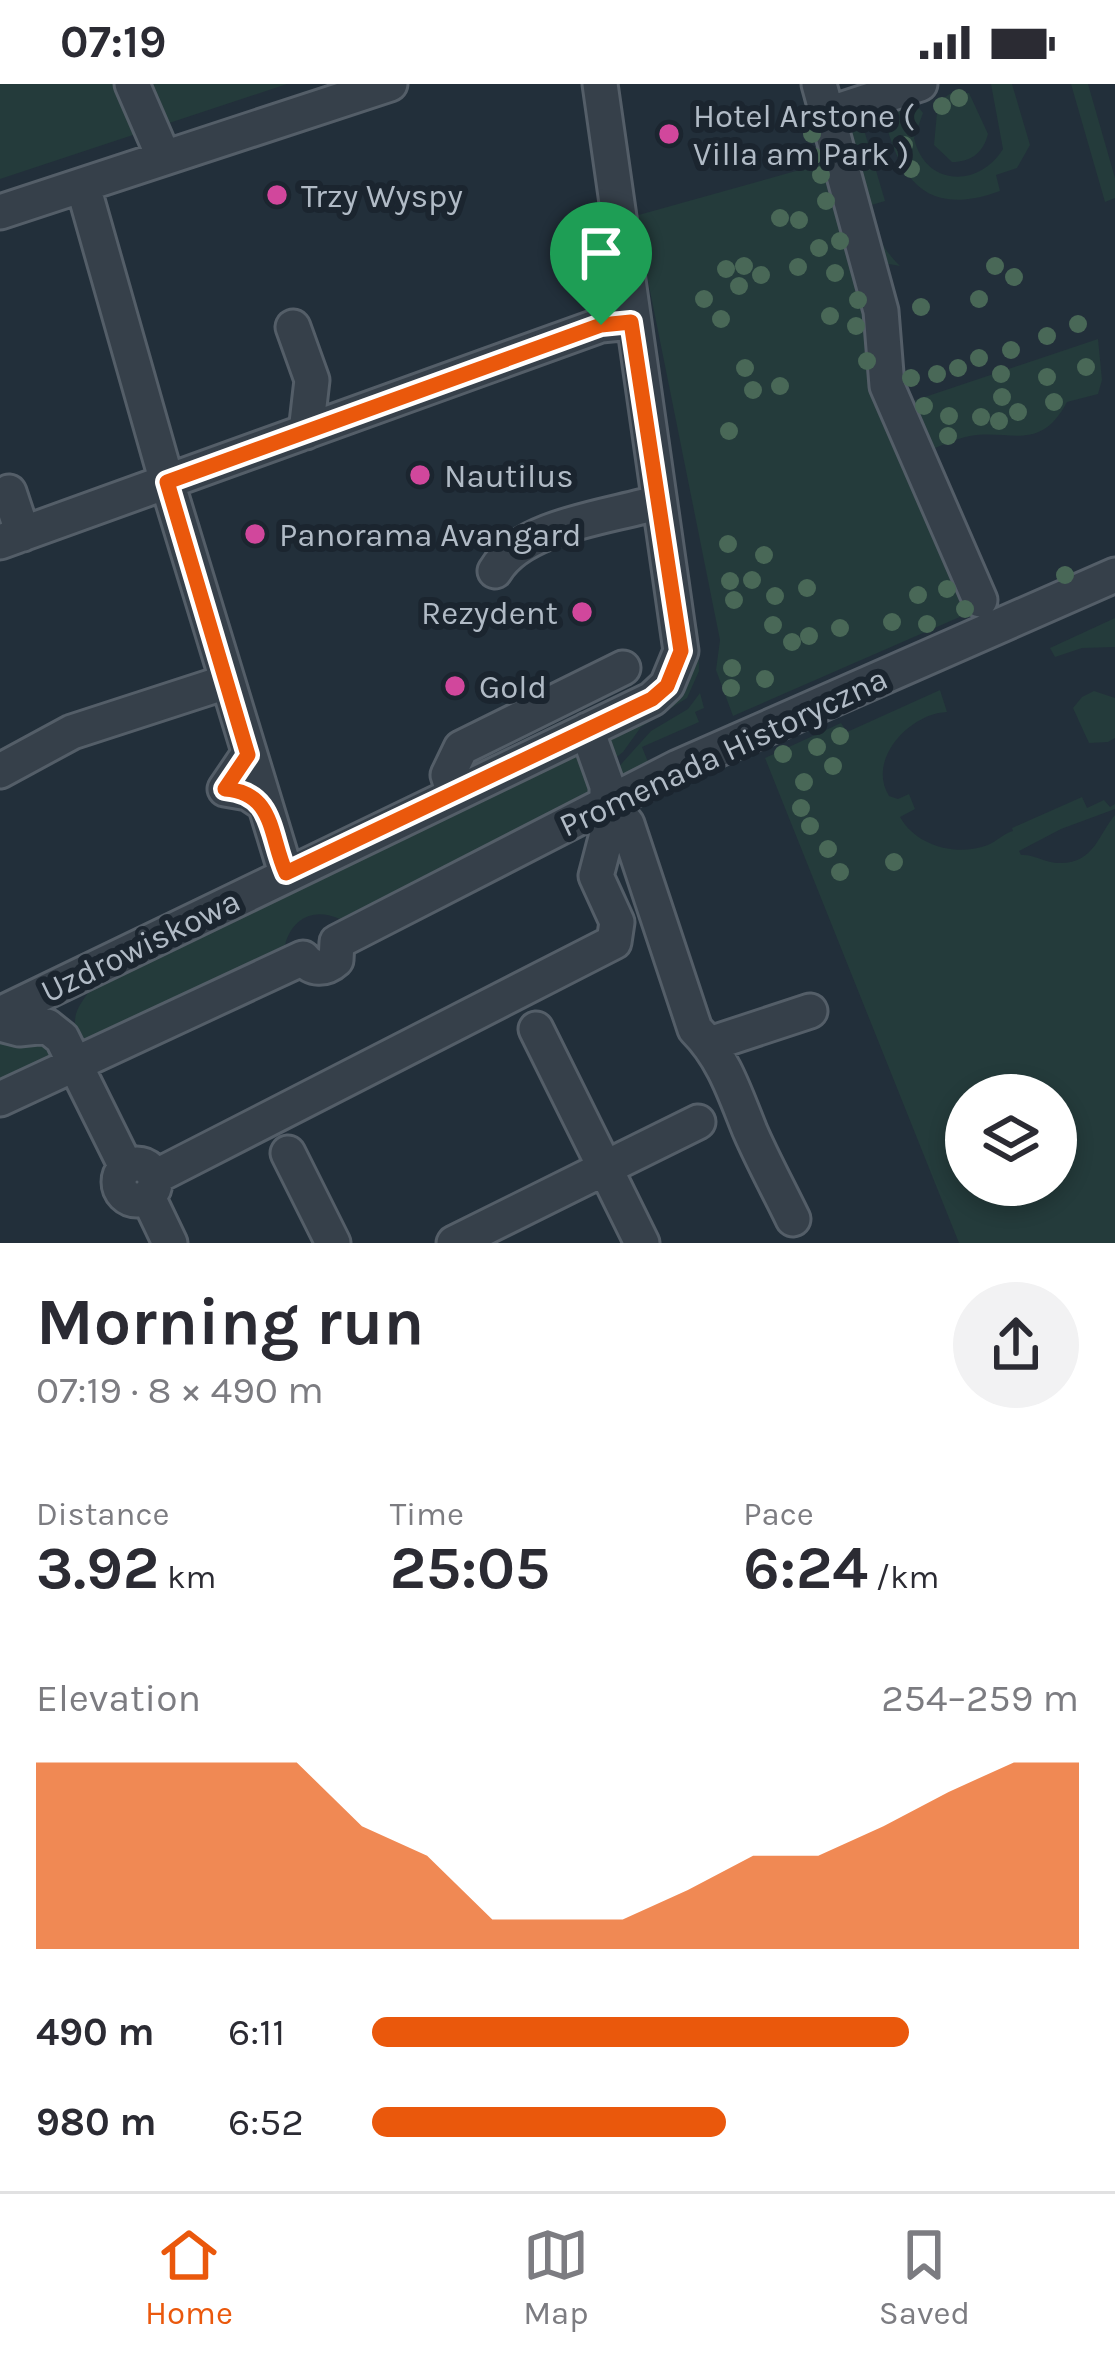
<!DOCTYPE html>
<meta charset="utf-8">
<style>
:root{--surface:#fff;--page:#f2f2f3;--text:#2b2b33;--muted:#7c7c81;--line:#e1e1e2;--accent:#ea580c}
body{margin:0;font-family:Karla,sans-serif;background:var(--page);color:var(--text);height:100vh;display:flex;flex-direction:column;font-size:45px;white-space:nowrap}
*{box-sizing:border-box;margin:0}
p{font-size:39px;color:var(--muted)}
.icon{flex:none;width:66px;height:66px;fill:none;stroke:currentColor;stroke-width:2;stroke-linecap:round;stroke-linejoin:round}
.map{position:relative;height:1159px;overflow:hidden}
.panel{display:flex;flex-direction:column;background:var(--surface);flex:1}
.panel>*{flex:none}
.fabs{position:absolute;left:945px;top:990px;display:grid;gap:24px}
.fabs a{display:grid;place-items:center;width:132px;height:132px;border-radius:50%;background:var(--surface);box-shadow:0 6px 18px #0003;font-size:60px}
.pin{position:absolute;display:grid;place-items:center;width:102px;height:102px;color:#fff;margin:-123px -51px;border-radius:50% 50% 50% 0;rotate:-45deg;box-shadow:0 0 12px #0007}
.pin .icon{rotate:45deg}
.round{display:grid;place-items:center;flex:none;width:126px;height:126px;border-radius:63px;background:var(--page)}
.overview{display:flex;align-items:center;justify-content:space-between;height:204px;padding:0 36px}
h1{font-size:66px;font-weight:700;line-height:90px}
.figures{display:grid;grid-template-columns:repeat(3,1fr);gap:18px;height:204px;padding:12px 36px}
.figures div{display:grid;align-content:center}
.figures b{font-size:60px;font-weight:700}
.figures small{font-size:33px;font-weight:400}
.figures p{font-size:33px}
.chart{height:336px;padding:24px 36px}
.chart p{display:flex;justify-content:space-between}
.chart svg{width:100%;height:216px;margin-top:12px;fill:var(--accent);opacity:.7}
ul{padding:0 36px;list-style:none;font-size:39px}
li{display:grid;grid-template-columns:192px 144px 1fr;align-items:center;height:90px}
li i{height:30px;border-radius:15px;background:var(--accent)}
.status{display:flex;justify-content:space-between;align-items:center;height:84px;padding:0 60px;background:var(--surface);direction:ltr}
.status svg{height:33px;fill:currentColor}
.tabs{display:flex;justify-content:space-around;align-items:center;height:168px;border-top:3px solid var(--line);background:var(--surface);font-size:33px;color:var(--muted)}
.tabs a{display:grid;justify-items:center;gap:6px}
.tabs .current{color:var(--accent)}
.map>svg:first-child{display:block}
.green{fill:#243b3b;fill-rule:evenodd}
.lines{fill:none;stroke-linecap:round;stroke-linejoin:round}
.minor-casing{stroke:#545e68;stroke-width:39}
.minor{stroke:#36404a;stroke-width:33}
.tree{fill:#496857}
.route-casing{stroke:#fff;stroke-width:24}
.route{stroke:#ea580c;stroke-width:15}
.hotel-dot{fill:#d1479c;stroke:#1b252f;stroke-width:4.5}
.labels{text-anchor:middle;stroke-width:12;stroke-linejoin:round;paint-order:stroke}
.poi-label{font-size:33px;fill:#b1bbc6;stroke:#1b252f;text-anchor:start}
.street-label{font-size:33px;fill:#b1bbc6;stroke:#1b252f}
</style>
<div class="status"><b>07:19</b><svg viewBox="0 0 49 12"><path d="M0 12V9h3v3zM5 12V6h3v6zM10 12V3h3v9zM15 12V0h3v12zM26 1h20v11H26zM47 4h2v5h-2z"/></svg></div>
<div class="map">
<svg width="1115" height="1159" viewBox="0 0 1115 1159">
<rect width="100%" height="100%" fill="#222f3a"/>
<!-- green -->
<path class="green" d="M0 0H287L0 95Z
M991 0H1012L1030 61 1017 84 996 91 1000 107C923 135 899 93 882 26L897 22 908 28 919 24 923 29 914 54C925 103 979 104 1003 65Z
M1071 0H1088L1115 94V114L1105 118Z
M951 9H969L988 50C983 69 971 78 952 78L934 61 938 18Z
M859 29 885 117 868 122C874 147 881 163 900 182L878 178 845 46Z
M835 76 904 320 1098 255 1102 296 1098 310 1067 318C1040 369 1010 345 970 352 955 355 938 363 923 369L978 525 733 632 716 586 720 556 635 132Z
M1115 534V563L1082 564 1055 573 1050 564Z
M698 544 699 587 687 614 641 643 623 668 610 678 602 652 671 617 691 546Z
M940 606 947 628C911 629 866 675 889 712L898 715 909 710 915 725 900 733C916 762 957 773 988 761 998 757 1002 750 1013 747L1012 744 1082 713 1087 724 1104 716 1110 723 1115 720V725L1061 745 1019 767 1021 771C1034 770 1045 779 1059 779 1094 780 1098 751 1115 731V1159H959L765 674 841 639 847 648ZM966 1011H1056V1101H966Z
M1094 607 1115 614V654L1108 658 1089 659 1073 624 1082 613Z
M700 609 704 624 695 628 699 638 642 663 648 678 616 697 614 688 651 647 688 625Z
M570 669H578L598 707 340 835C314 823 292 834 285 861L80 960C69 932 77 924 94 901Z
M27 950 59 969 0 998V958Z"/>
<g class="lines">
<defs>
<path id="minor" d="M132 0 164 74
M819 0 881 227 887 302 980 516
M828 30 920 0
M83 102 167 398 286 789
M0 128 390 0
M293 243 312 296 306 348
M9 408 23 450
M0 458 601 241 631 238
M495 487C522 441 610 433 659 418
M248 671 225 705 248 709 263 719
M0 687 72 648 226 598
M454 710 448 691 461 664 623 584
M608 717 627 740 695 945C724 974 735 1010 750 1047 763 1077 779 1106 793 1135
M0 930 652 615 667 601 681 567 600 0
M0 940 19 945 47 942 62 954 126 1083
M536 945 605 1084 698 1038
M710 960 810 927
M0 1015 303 874C312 886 325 886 336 876L337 858 678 683 1115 491
M288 1069 333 1159
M119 1098a18 18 0 1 1 36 0a18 18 0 1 1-36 0Z
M155 1093 614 858 617 838 596 792 607 750V702L587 646
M148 1113 170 1159
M454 1159 605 1084 642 1159"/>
</defs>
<!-- minor casing -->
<use href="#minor" class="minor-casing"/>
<!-- minor -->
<use href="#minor" class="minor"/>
</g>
<!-- trees -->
<g class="tree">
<circle cx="959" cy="14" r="9"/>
<circle cx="942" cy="22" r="9"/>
<circle cx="812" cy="50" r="9"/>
<circle cx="904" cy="61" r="9"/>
<circle cx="813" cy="72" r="9"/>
<circle cx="911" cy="85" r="9"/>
<circle cx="821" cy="91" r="9"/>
<circle cx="826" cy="117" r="9"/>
<circle cx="780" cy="134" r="9"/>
<circle cx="799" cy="136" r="9"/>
<circle cx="840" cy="157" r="9"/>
<circle cx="819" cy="164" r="9"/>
<circle cx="744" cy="182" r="9"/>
<circle cx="995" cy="182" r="9"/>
<circle cx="798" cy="183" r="9"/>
<circle cx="726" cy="185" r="9"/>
<circle cx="835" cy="189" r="9"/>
<circle cx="761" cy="191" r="9"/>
<circle cx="1014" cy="193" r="9"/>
<circle cx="739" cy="202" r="9"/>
<circle cx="704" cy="215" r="9"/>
<circle cx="979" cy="215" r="9"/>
<circle cx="858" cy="216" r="9"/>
<circle cx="921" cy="223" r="9"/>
<circle cx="830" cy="232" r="9"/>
<circle cx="721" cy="235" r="9"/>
<circle cx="1078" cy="240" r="9"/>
<circle cx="856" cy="242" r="9"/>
<circle cx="1047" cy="252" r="9"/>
<circle cx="1011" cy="266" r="9"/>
<circle cx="979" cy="274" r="9"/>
<circle cx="867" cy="277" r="9"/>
<circle cx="1086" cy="283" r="9"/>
<circle cx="745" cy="284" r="9"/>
<circle cx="958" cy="284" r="9"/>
<circle cx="937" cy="290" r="9"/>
<circle cx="1001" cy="290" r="9"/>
<circle cx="1047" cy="293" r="9"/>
<circle cx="911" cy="294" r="9"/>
<circle cx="780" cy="302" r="9"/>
<circle cx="753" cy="306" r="9"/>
<circle cx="1002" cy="313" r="9"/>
<circle cx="1054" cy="318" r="9"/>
<circle cx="924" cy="322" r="9"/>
<circle cx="1018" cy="328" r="9"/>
<circle cx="949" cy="332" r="9"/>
<circle cx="981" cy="333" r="9"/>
<circle cx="999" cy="337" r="9"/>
<circle cx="729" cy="347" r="9"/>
<circle cx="948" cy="352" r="9"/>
<circle cx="728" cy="460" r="9"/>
<circle cx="764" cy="471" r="9"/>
<circle cx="1065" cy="491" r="9"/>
<circle cx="752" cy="496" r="9"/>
<circle cx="730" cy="497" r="9"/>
<circle cx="807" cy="504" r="9"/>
<circle cx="947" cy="505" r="9"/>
<circle cx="918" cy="511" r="9"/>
<circle cx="775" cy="512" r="9"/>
<circle cx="734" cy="516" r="9"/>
<circle cx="965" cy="525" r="9"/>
<circle cx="892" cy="538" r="9"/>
<circle cx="927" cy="540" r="9"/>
<circle cx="773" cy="541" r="9"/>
<circle cx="840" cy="544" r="9"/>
<circle cx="809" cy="552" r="9"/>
<circle cx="792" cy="558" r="9"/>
<circle cx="732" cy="584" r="9"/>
<circle cx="765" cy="595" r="9"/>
<circle cx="731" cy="604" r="9"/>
<circle cx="840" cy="652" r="9"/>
<circle cx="817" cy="663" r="9"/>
<circle cx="783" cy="670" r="9"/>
<circle cx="833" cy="682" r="9"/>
<circle cx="804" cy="698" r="9"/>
<circle cx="801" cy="724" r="9"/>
<circle cx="810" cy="742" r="9"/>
<circle cx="828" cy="765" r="9"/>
<circle cx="894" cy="778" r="9"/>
<circle cx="840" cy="788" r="9"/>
</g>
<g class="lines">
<defs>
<path id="route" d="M631 238 681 567 667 602 652 615 286 789C269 751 275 709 225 705L248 671 167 398 601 241Z"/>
</defs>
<!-- route casing -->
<use href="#route" class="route-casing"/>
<!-- route -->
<use href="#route" class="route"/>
</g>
<!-- markers -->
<g class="hotel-dot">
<circle cx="669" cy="50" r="12"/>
<circle cx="277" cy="111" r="12"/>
<circle cx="420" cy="391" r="12"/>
<circle cx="255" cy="450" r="12"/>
<circle cx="582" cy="528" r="12"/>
<circle cx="455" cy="602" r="12"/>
</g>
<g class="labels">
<!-- poi labels -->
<g class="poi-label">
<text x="693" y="43">Hotel Arstone (<tspan x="693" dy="38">Villa am Park )</tspan></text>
<text x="301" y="123">Trzy Wyspy</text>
<text x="444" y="403">Nautilus</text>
<text x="279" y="462">Panorama Avangard</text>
<text x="558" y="540" text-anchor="end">Rezydent</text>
<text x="479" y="614">Gold</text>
</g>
<!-- street labels -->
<g class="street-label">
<text transform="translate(723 667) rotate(-25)" y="12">Promenada Historyczna</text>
<text transform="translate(140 861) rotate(-26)" y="12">Uzdrowiskowa</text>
</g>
</g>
</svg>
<div class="fabs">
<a><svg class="icon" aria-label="layers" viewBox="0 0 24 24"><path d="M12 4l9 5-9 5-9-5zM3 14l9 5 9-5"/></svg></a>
</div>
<div class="pin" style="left:601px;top:241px;background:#1e9e55"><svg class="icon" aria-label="arrive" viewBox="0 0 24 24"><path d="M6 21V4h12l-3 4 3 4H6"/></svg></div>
</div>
<section class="panel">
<div class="overview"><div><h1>Morning run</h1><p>07:19 · 8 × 490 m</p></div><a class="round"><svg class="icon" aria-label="share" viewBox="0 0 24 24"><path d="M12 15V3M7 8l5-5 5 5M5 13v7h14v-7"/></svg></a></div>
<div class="figures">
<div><p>Distance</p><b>3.92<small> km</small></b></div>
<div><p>Time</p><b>25:05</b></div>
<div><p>Pace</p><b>6:24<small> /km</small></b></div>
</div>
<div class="chart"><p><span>Elevation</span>254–259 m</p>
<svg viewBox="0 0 160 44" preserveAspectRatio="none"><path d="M0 44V6L10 6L20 6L30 6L40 6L50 19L60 25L70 38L80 38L90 38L100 32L110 25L120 25L130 19L140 12L150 6L160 6V44z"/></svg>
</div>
<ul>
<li><b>490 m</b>6:11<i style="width:76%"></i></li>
<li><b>980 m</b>6:52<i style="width:50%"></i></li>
</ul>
</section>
<nav class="tabs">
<a class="current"><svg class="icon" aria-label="home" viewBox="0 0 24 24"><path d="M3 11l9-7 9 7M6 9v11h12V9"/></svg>Home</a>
<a><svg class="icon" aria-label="map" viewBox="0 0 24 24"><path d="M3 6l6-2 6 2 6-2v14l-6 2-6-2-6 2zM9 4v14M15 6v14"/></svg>Map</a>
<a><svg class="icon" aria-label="saved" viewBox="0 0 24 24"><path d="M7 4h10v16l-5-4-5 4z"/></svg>Saved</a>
</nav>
